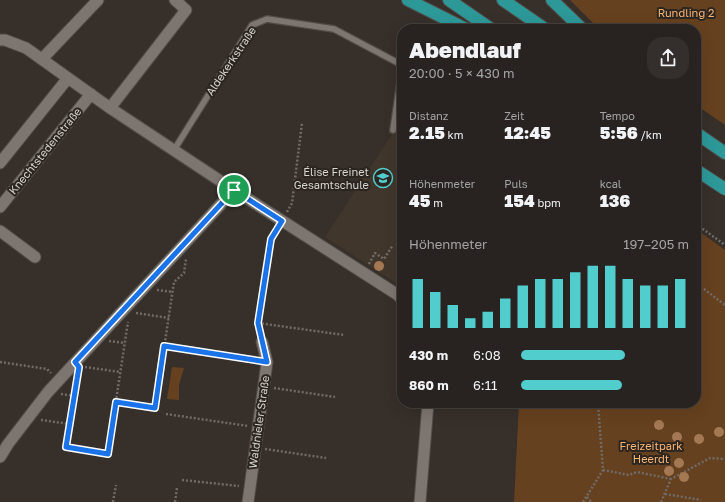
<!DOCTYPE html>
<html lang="de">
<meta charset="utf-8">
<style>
:root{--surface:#282320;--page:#342f2d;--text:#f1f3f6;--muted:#a5a4a5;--line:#44403e;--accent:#52cdce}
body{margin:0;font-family:"Golos Text",sans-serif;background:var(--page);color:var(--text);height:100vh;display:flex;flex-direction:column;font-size:15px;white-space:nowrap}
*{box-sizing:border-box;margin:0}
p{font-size:13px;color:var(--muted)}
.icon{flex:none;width:22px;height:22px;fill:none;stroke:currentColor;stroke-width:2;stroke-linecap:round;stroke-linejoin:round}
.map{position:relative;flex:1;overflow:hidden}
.details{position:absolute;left:397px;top:24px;width:304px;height:384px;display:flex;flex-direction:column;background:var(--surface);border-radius:16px;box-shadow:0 4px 16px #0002,0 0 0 1px var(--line)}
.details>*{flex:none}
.pin{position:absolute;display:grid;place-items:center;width:34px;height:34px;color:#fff;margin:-17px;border:2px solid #fff;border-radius:50%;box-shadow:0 1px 4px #0007}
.round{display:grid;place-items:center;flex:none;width:42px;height:42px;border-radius:16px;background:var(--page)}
.summary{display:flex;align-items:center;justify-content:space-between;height:68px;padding:0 12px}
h1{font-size:22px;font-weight:800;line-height:30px}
.metrics{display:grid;grid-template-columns:repeat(3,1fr);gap:6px;height:68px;padding:4px 12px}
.metrics div{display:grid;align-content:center}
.metrics b{font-size:17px;font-weight:800}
.metrics small{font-size:11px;font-weight:400}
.metrics p{font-size:11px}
.chart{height:112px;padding:8px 12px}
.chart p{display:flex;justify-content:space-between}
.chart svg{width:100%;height:72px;margin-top:4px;stroke:var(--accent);stroke-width:6}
ul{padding:0 12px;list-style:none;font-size:13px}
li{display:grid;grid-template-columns:64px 48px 1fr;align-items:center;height:30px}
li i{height:10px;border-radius:5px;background:var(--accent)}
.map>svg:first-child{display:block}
.built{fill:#41362c}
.green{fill:#66411f}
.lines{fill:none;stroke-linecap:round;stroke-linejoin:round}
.lane-casing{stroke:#514c48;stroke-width:8}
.street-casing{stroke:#514c48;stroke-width:13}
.highway-casing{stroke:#514c48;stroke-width:14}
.path{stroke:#716b67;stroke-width:2.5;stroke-dasharray:2 2;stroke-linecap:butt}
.lane{stroke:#7d7670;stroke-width:5.5}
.street{stroke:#7d7670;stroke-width:11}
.highway{stroke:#2d9898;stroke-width:12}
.tree{fill:#a37853}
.route-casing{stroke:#fff;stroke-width:8}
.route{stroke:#1a73e8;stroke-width:5}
.labels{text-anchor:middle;stroke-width:4;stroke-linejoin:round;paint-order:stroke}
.park-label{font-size:11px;fill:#fcb474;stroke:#2c2620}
.street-label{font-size:11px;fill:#d8d4d0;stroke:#2c2620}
.poi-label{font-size:11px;fill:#d8d4d0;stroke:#2c2620;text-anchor:end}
</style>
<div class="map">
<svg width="725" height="502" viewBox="0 0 725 502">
<rect width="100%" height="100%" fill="#362f2a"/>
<!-- built -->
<path class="built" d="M402 119V287L325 237Z"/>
<!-- green -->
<path class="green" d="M570 0H725V125L696 105V29H599Z
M696 229 725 250V502H514L519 403H696Z
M172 367 184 368 179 385V400L167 399Z"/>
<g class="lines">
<defs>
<path id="lane" d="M393 130 402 69
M174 150 252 25 267 19 334 29 402 65"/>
<path id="street" d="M0 40H5L26 48 110 108 234 190 398 295 402 300
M42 59 98 0
M110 108 186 10 175 0
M0 163 68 78
M0 207 91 94
M0 231 35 257
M0 457 8 444 48 392 234 190
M248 502 267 362 262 342
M420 502 428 403"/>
<path id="highway" d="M408 0 466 29
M449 0 491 29
M503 0 545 29
M552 0 582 29
M696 133 725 153
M696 170 725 189"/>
</defs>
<!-- lane casing -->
<use href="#lane" class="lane-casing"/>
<!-- street casing -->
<use href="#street" class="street-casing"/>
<!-- highway casing -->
<use href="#highway" class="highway-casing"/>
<!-- path -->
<path class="path" d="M287 212 292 203 302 123
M696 224 725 245
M369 264 375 253 384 259 393 245
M696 288 704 289 725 305
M157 290 173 292
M136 313 169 318
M258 323 344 335
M260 332 258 323 271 239 276 230
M109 341 125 343
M164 346 255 360
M0 362 47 369 51 373
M85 367 120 372
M77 378 66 447 108 453 128 322
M274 388 335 397
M61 394 74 396
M116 402 155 408 174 282 184 273 186 259
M166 414 248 426
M41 420 70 424
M265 449 326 458
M603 470 629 475 637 472 671 479
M182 480 239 486
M665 494 701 500
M587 497 591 502
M113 502 116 485
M175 502 177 488
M583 502 603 470 598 403
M661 502 671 479 710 458 725 459"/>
<!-- lane -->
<use href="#lane" class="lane"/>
<!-- street -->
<use href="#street" class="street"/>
<!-- highway -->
<use href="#highway" class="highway"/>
</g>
<!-- trees -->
<g class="tree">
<circle cx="379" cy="266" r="5"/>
<circle cx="659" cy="425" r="5"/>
<circle cx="719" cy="432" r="5"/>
<circle cx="677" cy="437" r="5"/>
<circle cx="699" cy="439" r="5"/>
<circle cx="679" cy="463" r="5"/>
<circle cx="669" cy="471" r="5"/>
<circle cx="684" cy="477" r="5"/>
</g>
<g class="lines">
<defs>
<path id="route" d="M234 190 282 221 271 239 258 323 267 362 164 346 155 408 116 402 108 454 66 447 79 367 75 362Z"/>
</defs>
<!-- route casing -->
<use href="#route" class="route-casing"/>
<!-- route -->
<use href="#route" class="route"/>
</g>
<!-- icons -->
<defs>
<symbol id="school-ring" viewBox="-11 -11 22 22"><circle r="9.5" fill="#2c2620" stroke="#52cdce" stroke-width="1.5"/><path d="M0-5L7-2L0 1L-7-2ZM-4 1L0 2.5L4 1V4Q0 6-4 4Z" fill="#52cdce"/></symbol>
</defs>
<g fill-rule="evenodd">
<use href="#school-ring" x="372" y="167" width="22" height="22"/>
</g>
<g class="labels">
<!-- park labels -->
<g class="park-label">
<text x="686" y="17">Rundling 2</text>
<text x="651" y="450">Freizeitpark<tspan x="651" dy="13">Heerdt</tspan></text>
</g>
<!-- street labels -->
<g class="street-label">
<text transform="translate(231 61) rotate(-56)" y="4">Aldekerkstraße</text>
<text transform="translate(45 151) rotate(-51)" y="4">Knechtstedenstraße</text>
<text transform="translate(259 422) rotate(-82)" y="4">Waldnieler Straße</text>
</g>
<!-- poi labels -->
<g class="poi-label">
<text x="369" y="176">Élise Freinet<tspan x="369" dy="13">Gesamtschule</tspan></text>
</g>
</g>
</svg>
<div class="pin" style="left:234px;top:190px;background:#1e9e55"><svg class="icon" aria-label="arrive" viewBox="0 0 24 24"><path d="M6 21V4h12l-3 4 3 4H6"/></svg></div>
<section class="details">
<div class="summary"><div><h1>Abendlauf</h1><p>20:00 · 5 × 430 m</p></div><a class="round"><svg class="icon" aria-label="share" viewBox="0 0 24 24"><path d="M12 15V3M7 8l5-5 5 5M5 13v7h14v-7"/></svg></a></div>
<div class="metrics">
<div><p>Distanz</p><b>2.15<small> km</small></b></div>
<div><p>Zeit</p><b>12:45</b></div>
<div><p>Tempo</p><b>5:56<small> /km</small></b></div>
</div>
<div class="metrics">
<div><p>Höhenmeter</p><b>45<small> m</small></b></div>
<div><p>Puls</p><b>154<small> bpm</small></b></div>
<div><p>kcal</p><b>136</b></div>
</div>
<div class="chart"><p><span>Höhenmeter</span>197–205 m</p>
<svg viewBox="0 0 160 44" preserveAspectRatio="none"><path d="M5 44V14M15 44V22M25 44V30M35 44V38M45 44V34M55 44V26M65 44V18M75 44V14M85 44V14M95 44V10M105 44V6M115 44V6M125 44V14M135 44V18M145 44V18M155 44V14"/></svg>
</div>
<ul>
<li><b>430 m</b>6:08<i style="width:62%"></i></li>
<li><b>860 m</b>6:11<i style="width:60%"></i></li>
</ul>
</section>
</div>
